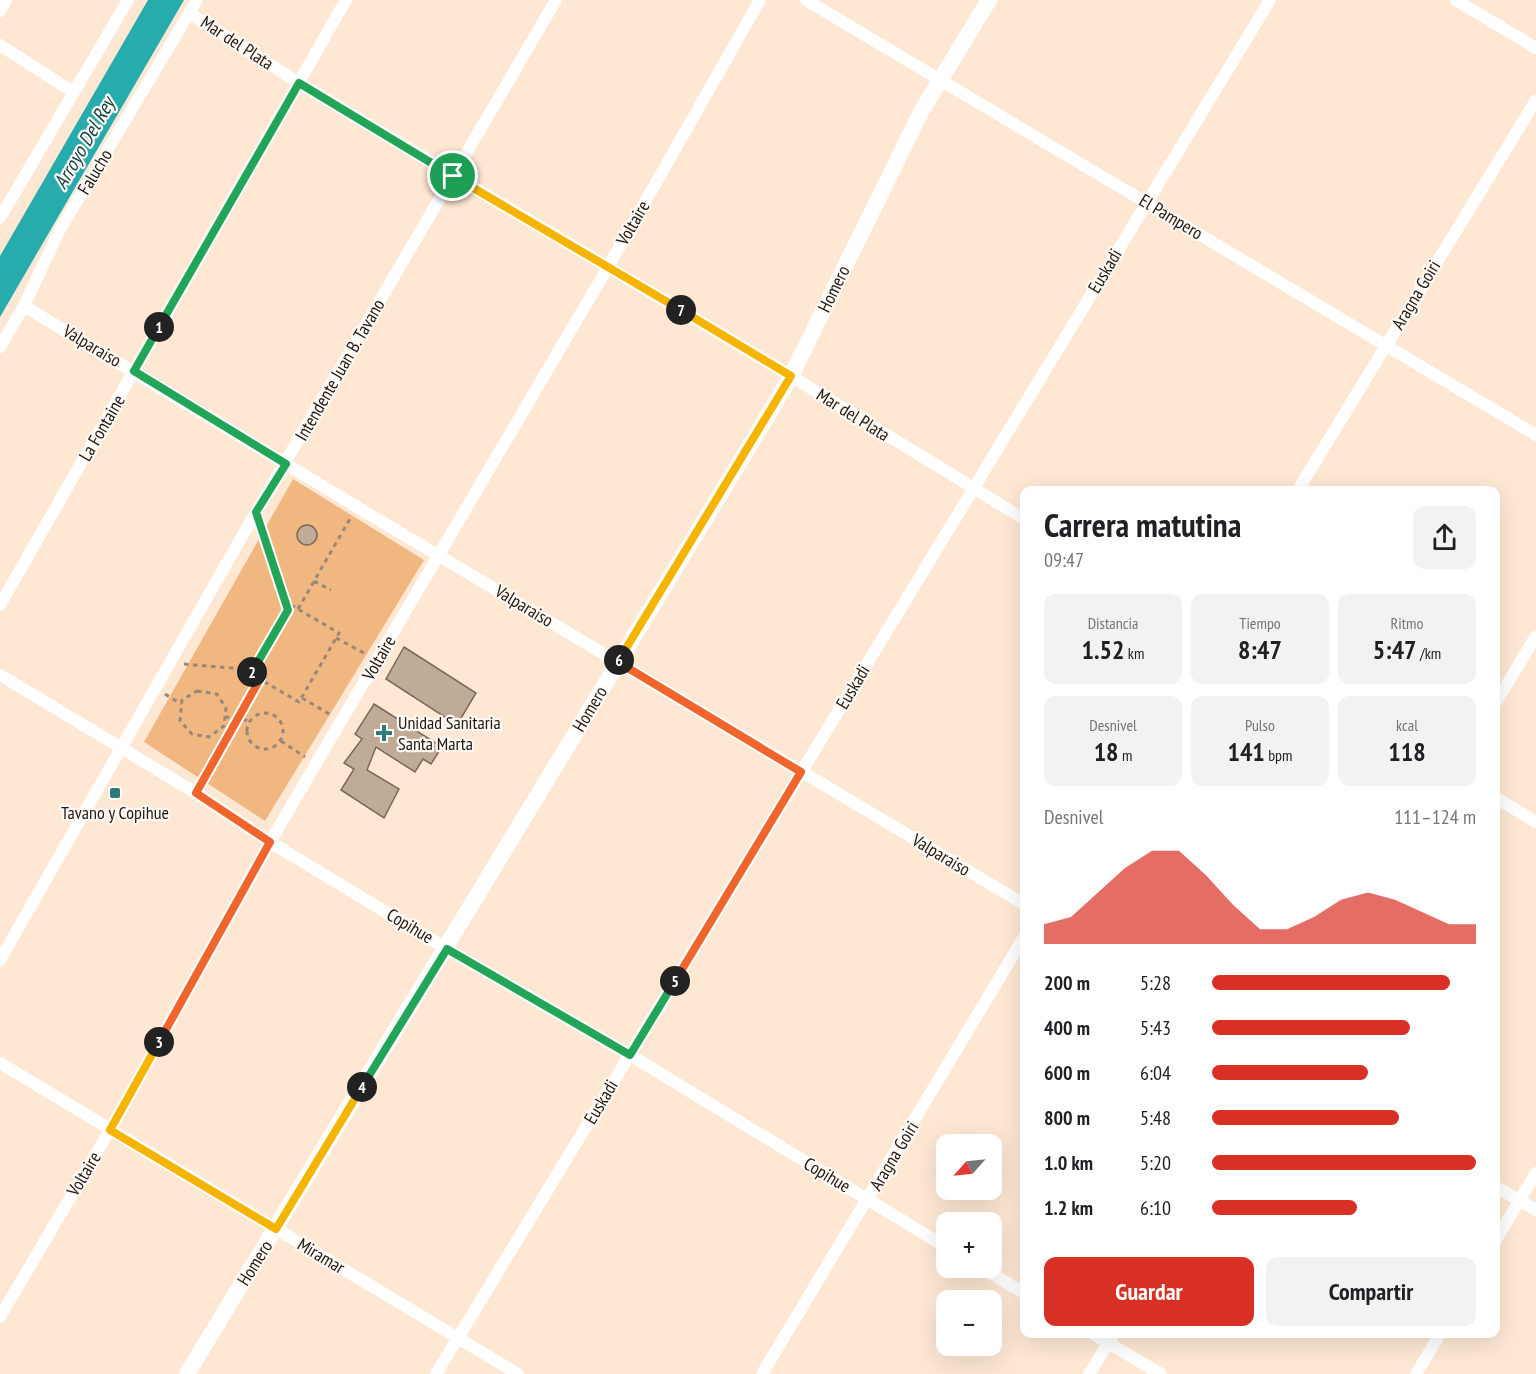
<!DOCTYPE html>
<html lang="es">
<meta charset="utf-8">
<style>
:root{--surface:#fff;--page:#f2f2f2;--text:#202124;--muted:#757577;--accent:#d93025}
body{margin:0;font-family:"PT Sans Narrow",sans-serif;background:var(--page);color:var(--text);height:100vh;display:flex;flex-direction:column;font-size:22px;white-space:nowrap}
*{box-sizing:border-box;margin:0}
p{font-size:20px;color:var(--muted)}
.icon{flex:none;width:33px;height:33px;fill:none;stroke:currentColor;stroke-width:2;stroke-linecap:round;stroke-linejoin:round}
.map{position:relative;flex:1;overflow:hidden}
.panel{position:absolute;left:1020px;top:486px;width:480px;height:852px;display:flex;flex-direction:column;background:var(--surface);border-radius:12px;box-shadow:0 6px 24px #0002}
.panel>*{flex:none}
.needle{width:39px;rotate:243deg}
.buttons{position:absolute;left:936px;top:1134px;display:grid;gap:12px}
.buttons a{display:grid;place-items:center;width:66px;height:66px;border-radius:12px;background:var(--surface);box-shadow:0 6px 24px #0002;font-size:30px}
.pin{position:absolute;display:grid;place-items:center;width:51px;height:51px;color:#fff;margin:-26px;border:3px solid #fff;border-radius:50%;box-shadow:0 2px 6px #0007}
.km{position:absolute;width:30px;height:30px;margin:-15px;border-radius:50%;background:#222;color:#fff;font-size:16px;line-height:30px;text-align:center}
.round{display:grid;place-items:center;flex:none;width:63px;height:63px;border-radius:12px;background:var(--page)}
.summary{display:flex;align-items:center;justify-content:space-between;height:102px;padding:0 24px}
h1{font-size:33px;font-weight:700;line-height:45px}
.stats{display:grid;grid-template-columns:repeat(3,1fr);gap:9px;height:102px;padding:6px 24px}
.stats div{display:grid;align-content:center;border-radius:12px;background:var(--page);text-align:center}
.stats b{font-size:26px;font-weight:700}
.stats small{font-size:16px;font-weight:400}
.stats p{font-size:16px}
.chart{height:168px;padding:12px 24px}
.chart p{display:flex;justify-content:space-between}
.chart svg{width:100%;height:108px;margin-top:6px;fill:var(--accent);opacity:.7}
.button{display:flex;gap:12px;margin-top:auto;padding:12px 24px}
.button a{flex:1;height:69px;border-radius:12px;background:var(--accent);color:#fff;font-size:24px;font-weight:700;line-height:69px;text-align:center}
.button a+a{background:var(--page);color:var(--text)}
ul{padding:0 24px;list-style:none;font-size:20px}
li{display:grid;grid-template-columns:96px 72px 1fr;align-items:center;height:45px}
li i{height:15px;border-radius:8px;background:var(--accent)}
.map>svg:first-child{display:block}
.green{fill:#f1b780}
.water{fill:#26acad}
.building{fill:#c0ab98;stroke:#7c6957;stroke-width:1.5}
.lines{fill:none;stroke-linecap:round;stroke-linejoin:round}
.path{stroke:#98887a;stroke-width:3;stroke-dasharray:4.5 4.5;stroke-linecap:butt}
.minor{stroke:#fff;stroke-width:12}
.secondary{stroke:#fff;stroke-width:16}
.split-1-casing{stroke:#fff;stroke-width:12}
.split-2-casing{stroke:#fff;stroke-width:12}
.split-3-casing{stroke:#fff;stroke-width:12}
.split-4-casing{stroke:#fff;stroke-width:12}
.split-5-casing{stroke:#fff;stroke-width:12}
.split-6-casing{stroke:#fff;stroke-width:12}
.split-7-casing{stroke:#fff;stroke-width:12}
.split-8-casing{stroke:#fff;stroke-width:12}
.split-1{stroke:#22a559;stroke-width:8}
.split-2{stroke:#22a559;stroke-width:8}
.split-3{stroke:#f0652b;stroke-width:8}
.split-4{stroke:#f5b400;stroke-width:8}
.split-5{stroke:#22a559;stroke-width:8}
.split-6{stroke:#f0652b;stroke-width:8}
.split-7{stroke:#f5b400;stroke-width:8}
.split-8{stroke:#f5b400;stroke-width:8}
.poi-dot{fill:#2f7979;stroke:#fef9f5;stroke-width:2}
.labels{text-anchor:middle;stroke-width:4.5;stroke-linejoin:round;paint-order:stroke}
.street-label{font-size:18px;fill:#201811;stroke:#fef9f5}
.poi-label{font-size:18px;fill:#201811;stroke:#fef9f5;text-anchor:start}
.water-label{font-size:20px;font-style:italic;fill:#0e4647;stroke:#fef9f5}
</style>
<div class="map">
<svg width="1536" height="1374" viewBox="0 0 1536 1374">
<rect width="100%" height="100%" fill="#fee8d4"/>
<!-- green -->
<path class="green" d="M293 479 424 560 265 821 144 742Z"/>
<!-- water -->
<path class="water" d="M148 0H184L0 317V256Z"/>
<!-- building -->
<path class="building" d="M297 535a10 10 0 1 1 20 0a10 10 0 1 1-20 0Z
M404 647 476 693 457 725 386 679Z
M374 704 442 747 431 764 423 759 415 772 376 747 367 770 399 789 384 818 341 790 354 769 344 763 362 739 355 734Z"/>
<g class="lines">
<!-- path -->
<path class="path" d="M261 529 288 610
M314 581 331 590
M291 605 339 633 299 702 251 674Z
M298 609 351 517
M336 638 366 654
M184 664 254 670
M197 691 217 694 226 708 224 726 209 737 192 734 180 721 182 700Z
M165 694 181 704
M302 698 331 715
M247 731a18 18 0 1 1 36 0a18 18 0 1 1-36 0Z
M225 717 238 718 249 721
M281 741 305 757
M202 782 260 679"/>
<!-- minor -->
<path class="minor" d="M806 0 1536 435
M1456 0 1536 48
M0 11 6 0
M189 13 299 83 791 376 1024 519
M0 45 73 92
M0 218 128 0
M24 306 357 507 1024 904
M0 347 24 306 59 231 197 0
M1298 490 1536 100
M0 605 346 0
M0 675 196 793 270 842 447 949 630 1055 946 1247
M1496 702 1536 636
M1496 798 1536 822
M0 960 256 512 556 0
M0 1063 518 1374
M1496 1187 1536 1210
M1496 1240 1536 1173
M982 1268 1024 1293
M0 1317 110 1130 270 842 608 267 760 0
M1093 1334 1161 1374
M436 1374 1270 0
M762 1374 1024 937
M1089 1374 1114 1334
M1416 1374 1440 1334"/>
<!-- secondary -->
<path class="secondary" d="M187 1374 773 407 791 376 922 110 989 0"/>
</g>
<g class="lines">
<defs>
<path id="split-1" d="M159 327 299 83 453 176"/>
<path id="split-2" d="M159 327 134 371 286 464 256 512 288 610 252 672"/>
<path id="split-3" d="M159 1042 270 842 196 793 260 679 251 674 252 672"/>
<path id="split-4" d="M159 1042 110 1130 276 1229 362 1087"/>
<path id="split-5" d="M362 1087 447 949 630 1055 675 981"/>
<path id="split-6" d="M619 660 618 662 801 772 675 981"/>
<path id="split-7" d="M619 660 791 376 681 310"/>
<path id="split-8" d="M453 176 681 310"/>
</defs>
<!-- split-1 casing -->
<use href="#split-1" class="split-1-casing"/>
<!-- split-2 casing -->
<use href="#split-2" class="split-2-casing"/>
<!-- split-3 casing -->
<use href="#split-3" class="split-3-casing"/>
<!-- split-4 casing -->
<use href="#split-4" class="split-4-casing"/>
<!-- split-5 casing -->
<use href="#split-5" class="split-5-casing"/>
<!-- split-6 casing -->
<use href="#split-6" class="split-6-casing"/>
<!-- split-7 casing -->
<use href="#split-7" class="split-7-casing"/>
<!-- split-8 casing -->
<use href="#split-8" class="split-8-casing"/>
<!-- split-1 -->
<use href="#split-1" class="split-1"/>
<!-- split-2 -->
<use href="#split-2" class="split-2"/>
<!-- split-3 -->
<use href="#split-3" class="split-3"/>
<!-- split-4 -->
<use href="#split-4" class="split-4"/>
<!-- split-5 -->
<use href="#split-5" class="split-5"/>
<!-- split-6 -->
<use href="#split-6" class="split-6"/>
<!-- split-7 -->
<use href="#split-7" class="split-7"/>
<!-- split-8 -->
<use href="#split-8" class="split-8"/>
</g>
<!-- markers -->
<g class="poi-dot">
<path d="M381 724h6v6h6v6h-6v6h-6v-6h-6v-6h6z"/>
<rect x="109" y="787" width="12" height="12" rx="3"/>
</g>
<g class="labels">
<!-- street labels -->
<g class="street-label">
<text transform="translate(237 43) rotate(33)" y="6">Mar del Plata</text>
<text transform="translate(95 172) rotate(-59)" y="6">Falucho</text>
<text transform="translate(1171 217) rotate(31)" y="6">El Pampero</text>
<text transform="translate(633 223) rotate(-60)" y="6">Voltaire</text>
<text transform="translate(1105 271) rotate(-59)" y="6">Euskadi</text>
<text transform="translate(834 289) rotate(-64)" y="6">Homero</text>
<text transform="translate(1416 295) rotate(-59)" y="6">Aragna Goiri</text>
<text transform="translate(92 346) rotate(31)" y="6">Valparaiso</text>
<text transform="translate(340 370) rotate(-60)" y="6">Intendente Juan B. Tavano</text>
<text transform="translate(853 415) rotate(32)" y="6">Mar del Plata</text>
<text transform="translate(102 428) rotate(-60)" y="6">La Fontaine</text>
<text transform="translate(524 606) rotate(31)" y="6">Valparaiso</text>
<text transform="translate(379 658) rotate(-60)" y="6">Voltaire</text>
<text transform="translate(853 687) rotate(-59)" y="6">Euskadi</text>
<text transform="translate(590 709) rotate(-59)" y="6">Homero</text>
<text transform="translate(941 855) rotate(31)" y="6">Valparaiso</text>
<text transform="translate(410 926) rotate(31)" y="6">Copihue</text>
<text transform="translate(601 1102) rotate(-59)" y="6">Euskadi</text>
<text transform="translate(894 1156) rotate(-59)" y="6">Aragna Goiri</text>
<text transform="translate(84 1174) rotate(-59)" y="6">Voltaire</text>
<text transform="translate(827 1175) rotate(31)" y="6">Copihue</text>
<text transform="translate(321 1256) rotate(31)" y="6">Miramar</text>
<text transform="translate(255 1263) rotate(-58)" y="6">Homero</text>
</g>
<!-- poi labels -->
<g class="poi-label">
<text x="398" y="729">Unidad Sanitaria<tspan x="398" dy="21">Santa Marta</tspan></text>
<text x="115" y="819" text-anchor="middle">Tavano y Copihue</text>
</g>
<!-- water labels -->
<g class="water-label">
<text transform="translate(84 143) rotate(-60)" y="7">Arroyo Del Rey</text>
</g>
</g>
</svg>
<div class="buttons">
<a><svg class="needle" viewBox="-14 -14 28 28"><path d="M0-13l5 13h-10z" fill="#e53935"/><path d="M0 13l5-13h-10z" fill="#757577"/></svg></a>
<a>+</a>
<a>−</a>
</div>
<div class="pin" style="left:453px;top:176px;background:#1e9e55"><svg class="icon" aria-label="arrive" viewBox="0 0 24 24"><path d="M6 21V4h12l-3 4 3 4H6"/></svg></div>
<b class="km" style="left:159px;top:327px">1</b>
<b class="km" style="left:252px;top:672px">2</b>
<b class="km" style="left:159px;top:1042px">3</b>
<b class="km" style="left:362px;top:1087px">4</b>
<b class="km" style="left:675px;top:981px">5</b>
<b class="km" style="left:619px;top:660px">6</b>
<b class="km" style="left:681px;top:310px">7</b>
<section class="panel">
<div class="summary"><div><h1>Carrera matutina</h1><p>09:47</p></div><a class="round"><svg class="icon" aria-label="share" viewBox="0 0 24 24"><path d="M12 15V3M7 8l5-5 5 5M5 13v7h14v-7"/></svg></a></div>
<div class="stats">
<div><p>Distancia</p><b>1.52<small> km</small></b></div>
<div><p>Tiempo</p><b>8:47</b></div>
<div><p>Ritmo</p><b>5:47<small> /km</small></b></div>
</div>
<div class="stats">
<div><p>Desnivel</p><b>18<small> m</small></b></div>
<div><p>Pulso</p><b>141<small> bpm</small></b></div>
<div><p>kcal</p><b>118</b></div>
</div>
<div class="chart"><p><span>Desnivel</span>111–124 m</p>
<svg viewBox="0 0 160 44" preserveAspectRatio="none"><path d="M0 44V36L10 33L20 23L30 13L40 6L50 6L60 16L70 28L80 38L90 38L100 33L110 26L120 23L130 26L140 31L150 36L160 36V44z"/></svg>
</div>
<ul>
<li><b>200 m</b>5:28<i style="width:90%"></i></li>
<li><b>400 m</b>5:43<i style="width:75%"></i></li>
<li><b>600 m</b>6:04<i style="width:59%"></i></li>
<li><b>800 m</b>5:48<i style="width:71%"></i></li>
<li><b>1.0 km</b>5:20<i style="width:100%"></i></li>
<li><b>1.2 km</b>6:10<i style="width:55%"></i></li>
</ul>
<div class="button"><a>Guardar</a><a>Compartir</a></div>
</section>
</div>
